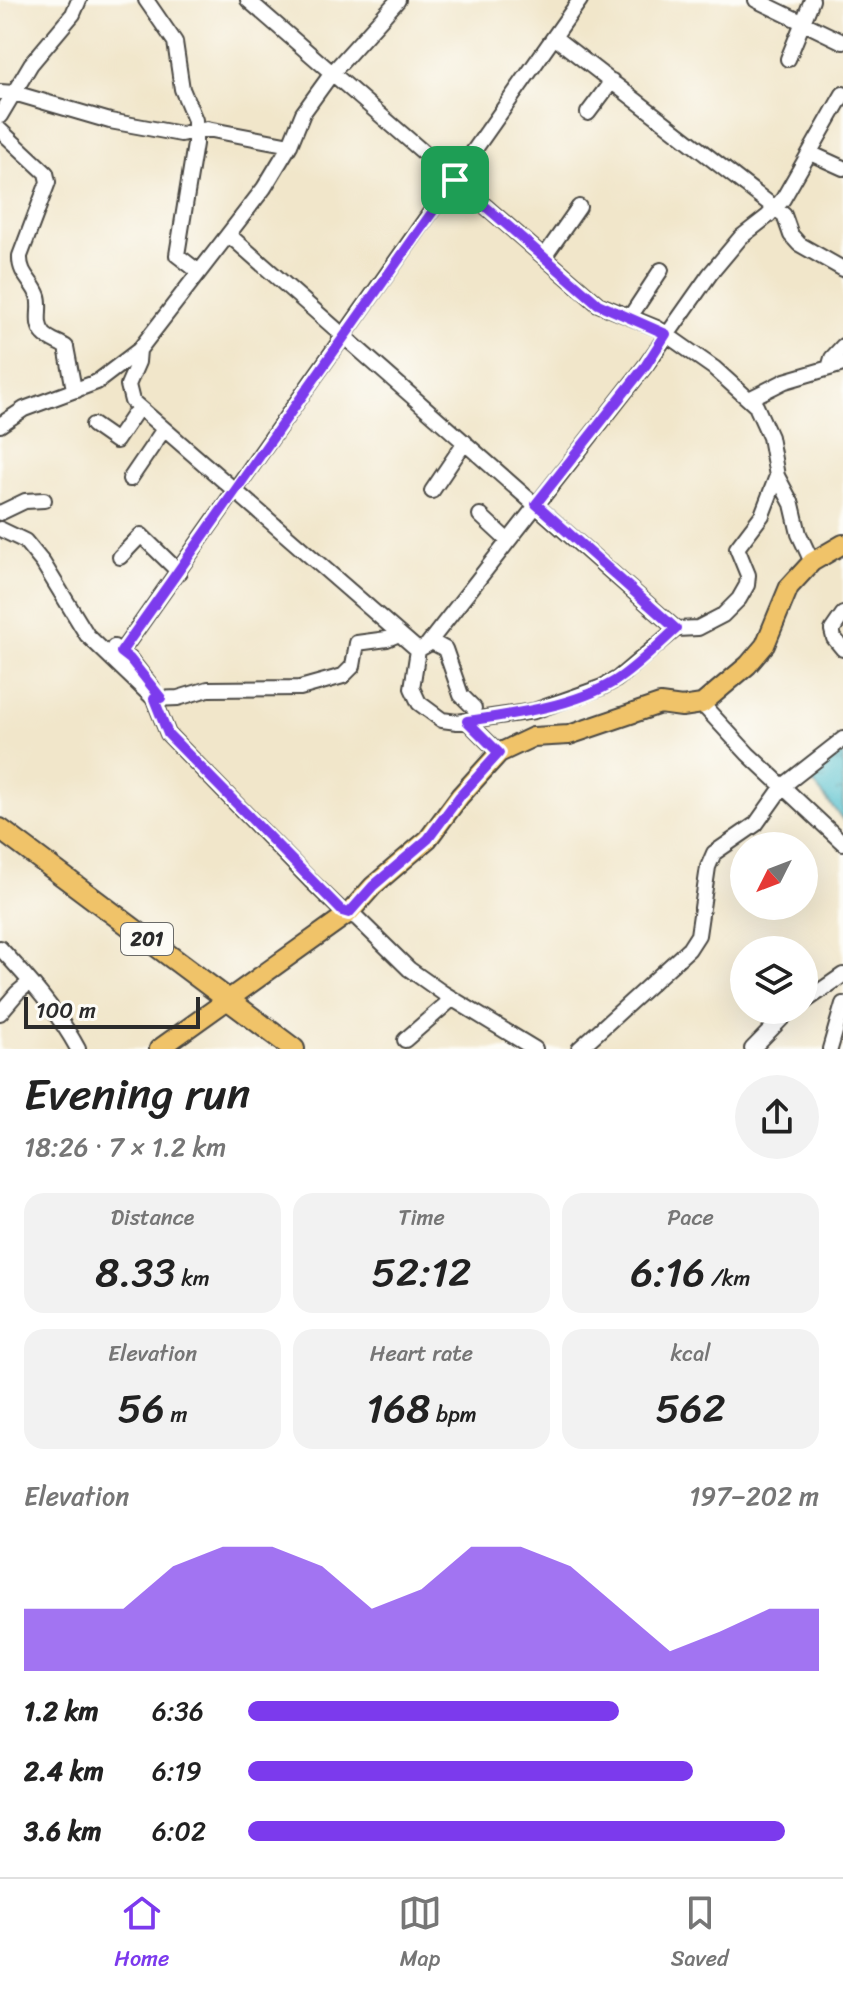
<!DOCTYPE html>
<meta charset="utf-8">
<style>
:root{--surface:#fff;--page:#f2f2f2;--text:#222;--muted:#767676;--line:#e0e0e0;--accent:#7c3aed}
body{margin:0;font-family:Sriracha,sans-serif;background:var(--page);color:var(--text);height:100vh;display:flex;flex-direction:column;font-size:30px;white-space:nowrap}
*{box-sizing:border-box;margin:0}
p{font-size:26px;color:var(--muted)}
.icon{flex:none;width:44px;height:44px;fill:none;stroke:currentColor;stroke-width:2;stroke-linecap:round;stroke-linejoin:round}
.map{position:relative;height:1049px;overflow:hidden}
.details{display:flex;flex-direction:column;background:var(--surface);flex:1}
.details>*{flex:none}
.needle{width:52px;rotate:228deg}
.buttons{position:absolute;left:730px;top:832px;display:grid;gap:16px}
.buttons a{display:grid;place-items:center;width:88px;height:88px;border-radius:50%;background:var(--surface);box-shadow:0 8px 32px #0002;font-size:40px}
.scale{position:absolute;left:24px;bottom:20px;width:176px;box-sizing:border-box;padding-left:8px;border:4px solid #2b2b2b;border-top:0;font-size:22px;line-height:28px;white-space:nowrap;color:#2b2b2b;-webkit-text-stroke:6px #fdfcf7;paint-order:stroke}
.pin{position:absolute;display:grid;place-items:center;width:68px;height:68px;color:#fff;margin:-34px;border-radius:16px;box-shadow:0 4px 12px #0006}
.round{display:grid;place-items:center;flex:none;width:84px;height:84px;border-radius:42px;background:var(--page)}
.overview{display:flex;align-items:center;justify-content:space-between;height:136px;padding:0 24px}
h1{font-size:44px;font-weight:600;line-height:60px}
.metrics{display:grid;grid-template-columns:repeat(3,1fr);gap:12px;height:136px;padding:8px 24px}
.metrics div{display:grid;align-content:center;border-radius:20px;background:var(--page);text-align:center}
.metrics b{font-size:40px;font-weight:600}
.metrics small{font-size:22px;font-weight:400}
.metrics p{font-size:22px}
.chart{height:224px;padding:16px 24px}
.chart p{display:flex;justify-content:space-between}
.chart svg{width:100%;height:144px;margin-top:8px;fill:var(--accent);opacity:.7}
ul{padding:0 24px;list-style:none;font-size:26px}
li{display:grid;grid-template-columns:128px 96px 1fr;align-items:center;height:60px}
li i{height:20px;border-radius:10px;background:var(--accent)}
.tab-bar{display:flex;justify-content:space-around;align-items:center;height:112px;border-top:2px solid var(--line);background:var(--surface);font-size:22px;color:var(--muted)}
.tab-bar a{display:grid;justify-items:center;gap:4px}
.tab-bar .active{color:var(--accent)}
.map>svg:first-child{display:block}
.water{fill:url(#water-ripples);stroke:#40767c;stroke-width:2}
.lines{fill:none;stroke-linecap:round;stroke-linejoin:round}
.minor-casing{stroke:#494743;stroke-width:18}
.major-casing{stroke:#494743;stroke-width:22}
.highway-casing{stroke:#494743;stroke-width:24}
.minor{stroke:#fff;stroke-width:14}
.major{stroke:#f0c369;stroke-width:18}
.highway{stroke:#f0c369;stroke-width:20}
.route-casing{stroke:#fff;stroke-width:16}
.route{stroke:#7c3aed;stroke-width:10}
.labels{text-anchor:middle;stroke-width:8;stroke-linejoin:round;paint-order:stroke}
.shield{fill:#fdfcf7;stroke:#6a6a68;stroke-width:2}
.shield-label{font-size:20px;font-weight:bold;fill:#2b2b2b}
</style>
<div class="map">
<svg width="843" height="1049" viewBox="0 0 843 1049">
<defs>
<pattern id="water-ripples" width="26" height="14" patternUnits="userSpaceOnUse" patternTransform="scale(2)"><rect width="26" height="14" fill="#54c0cd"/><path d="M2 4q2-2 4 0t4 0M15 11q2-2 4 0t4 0" fill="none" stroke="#469ca7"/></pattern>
</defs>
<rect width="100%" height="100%" fill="#fdfcf7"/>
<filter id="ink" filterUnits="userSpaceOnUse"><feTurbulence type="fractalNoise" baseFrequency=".0125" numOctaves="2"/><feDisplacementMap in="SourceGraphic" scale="16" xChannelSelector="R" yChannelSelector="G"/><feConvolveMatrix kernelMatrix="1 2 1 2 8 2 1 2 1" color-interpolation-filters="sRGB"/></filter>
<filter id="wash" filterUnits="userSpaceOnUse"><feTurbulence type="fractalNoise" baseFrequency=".006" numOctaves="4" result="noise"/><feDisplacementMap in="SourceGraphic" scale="32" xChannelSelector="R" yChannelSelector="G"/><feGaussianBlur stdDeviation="1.8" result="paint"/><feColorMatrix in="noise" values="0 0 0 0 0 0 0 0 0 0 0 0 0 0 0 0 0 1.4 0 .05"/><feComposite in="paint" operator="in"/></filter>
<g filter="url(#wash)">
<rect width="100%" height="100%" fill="#f1e6ca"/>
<!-- water -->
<path class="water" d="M843 753V820L810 779Z"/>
</g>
<g filter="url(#ink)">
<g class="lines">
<defs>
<path id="minor" d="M146 0 175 42 182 89 195 120V144L177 255 199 272
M248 0 598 304 657 328 714 368 756 406 770 437 777 476 792 504 799 534 812 562
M756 0 843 42
M554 37 784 215 791 235 799 244 843 269
M788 59 812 0
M0 92 14 93 110 121 181 134 207 129 290 145
M588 113 612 81
M0 116 31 64 73 14 79 0
M0 130 46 173 48 182 20 256C19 275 33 281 38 296 42 309 34 323 44 334 48 339 60 343 66 347L73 384 77 390
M810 153 843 168
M229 235 676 629
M544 257 579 207
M630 317 661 270
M139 350 138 362 128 385 132 401 418 650
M829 368 832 358 843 346
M749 399 785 381 843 364
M0 425 24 409 97 382 139 350 264 188 290 145 303 113 332 73 398 0
M93 425 116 441 139 407
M130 479 164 429
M432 491 465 442
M0 513 25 501 44 500
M480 515 508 541
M0 529 25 541 43 563 87 635 154 699 168 734 311 881 342 911 357 918 409 969 443 993 535 1049
M120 557 141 535 179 572
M843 614 832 630 834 638 843 649
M430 641 445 649 461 695 474 708
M114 647 130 659 152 687
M418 650 427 645 646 365 710 274 741 237 768 216 783 199 843 94
M418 650 412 688 419 703 442 720 457 722 534 711 602 687 617 679 676 629 698 628 723 615 739 599 747 585 748 575 737 548 762 515 777 476
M121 652 580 0
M154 699 178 698 208 689 300 688 343 676 353 666 357 643 387 639 399 634
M702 704 748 754 843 843
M467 721 499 753
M0 948C29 979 58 1012 78 1049
M804 1002 843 975
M0 1013 17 993 30 982
M405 1040 452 999
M579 1049 689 949 698 935 708 867 714 853 756 824 783 786 843 739
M752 1049 790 1010
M830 1049 843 1004"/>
<path id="major" d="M159 1049 349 913 373 886 428 839 460 796 499 753 533 737 569 735 660 704 682 707 702 704 748 665 765 645 789 587 812 562 843 544"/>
<path id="highway" d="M0 829 294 1049"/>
</defs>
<!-- minor casing -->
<use href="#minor" class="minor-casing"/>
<!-- major casing -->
<use href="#major" class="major-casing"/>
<!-- highway casing -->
<use href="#highway" class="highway-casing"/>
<!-- minor -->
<use href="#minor" class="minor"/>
<!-- major -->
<use href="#major" class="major"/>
<!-- highway -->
<use href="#highway" class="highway"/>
</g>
</g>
<g class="lines" filter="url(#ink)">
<defs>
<path id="route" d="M455 180 598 304 666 334 646 365 536 504 676 629C657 646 637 667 615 681 574 706 515 714 467 721L499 753 460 796 428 839 373 886 349 913 342 911 168 734 154 699 161 698 130 659 121 652Z"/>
</defs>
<!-- route casing -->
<use href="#route" class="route-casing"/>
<!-- route -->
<use href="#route" class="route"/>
</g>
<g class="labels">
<!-- shield labels -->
<rect class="shield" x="121" y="923" width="52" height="32" rx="6"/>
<g class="shield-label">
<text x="147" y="946">201</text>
</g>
</g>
</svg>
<div class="buttons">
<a><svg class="needle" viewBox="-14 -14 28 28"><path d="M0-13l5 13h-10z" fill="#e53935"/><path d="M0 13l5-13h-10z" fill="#767676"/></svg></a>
<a><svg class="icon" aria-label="layers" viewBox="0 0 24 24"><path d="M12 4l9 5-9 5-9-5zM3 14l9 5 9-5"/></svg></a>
</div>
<div class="scale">100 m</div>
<div class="pin" style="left:455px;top:180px;background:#1e9e55"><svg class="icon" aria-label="arrive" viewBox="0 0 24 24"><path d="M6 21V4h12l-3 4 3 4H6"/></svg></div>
</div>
<section class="details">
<div class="overview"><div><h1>Evening run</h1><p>18:26 · 7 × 1.2 km</p></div><a class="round"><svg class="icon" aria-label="share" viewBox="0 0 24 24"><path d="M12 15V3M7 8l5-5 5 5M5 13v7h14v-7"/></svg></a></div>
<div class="metrics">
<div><p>Distance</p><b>8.33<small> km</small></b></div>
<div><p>Time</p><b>52:12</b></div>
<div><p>Pace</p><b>6:16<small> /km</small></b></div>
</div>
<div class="metrics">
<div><p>Elevation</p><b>56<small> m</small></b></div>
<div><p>Heart rate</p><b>168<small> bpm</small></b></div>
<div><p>kcal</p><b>562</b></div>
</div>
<div class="chart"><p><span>Elevation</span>197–202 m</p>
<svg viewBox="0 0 160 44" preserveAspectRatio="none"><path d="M0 44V25L10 25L20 25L30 12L40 6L50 6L60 12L70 25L80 19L90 6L100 6L110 12L120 25L130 38L140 32L150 25L160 25V44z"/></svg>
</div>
<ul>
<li><b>1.2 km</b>6:36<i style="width:65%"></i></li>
<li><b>2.4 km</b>6:19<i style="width:78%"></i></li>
<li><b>3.6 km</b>6:02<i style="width:94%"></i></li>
</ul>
</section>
<nav class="tab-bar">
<a class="active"><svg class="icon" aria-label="home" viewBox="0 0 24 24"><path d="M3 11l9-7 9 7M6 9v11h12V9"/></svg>Home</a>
<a><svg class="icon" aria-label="map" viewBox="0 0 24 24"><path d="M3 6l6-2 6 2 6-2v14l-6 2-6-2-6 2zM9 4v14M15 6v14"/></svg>Map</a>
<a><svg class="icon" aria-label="saved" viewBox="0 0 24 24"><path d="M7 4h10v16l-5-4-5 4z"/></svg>Saved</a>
</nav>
